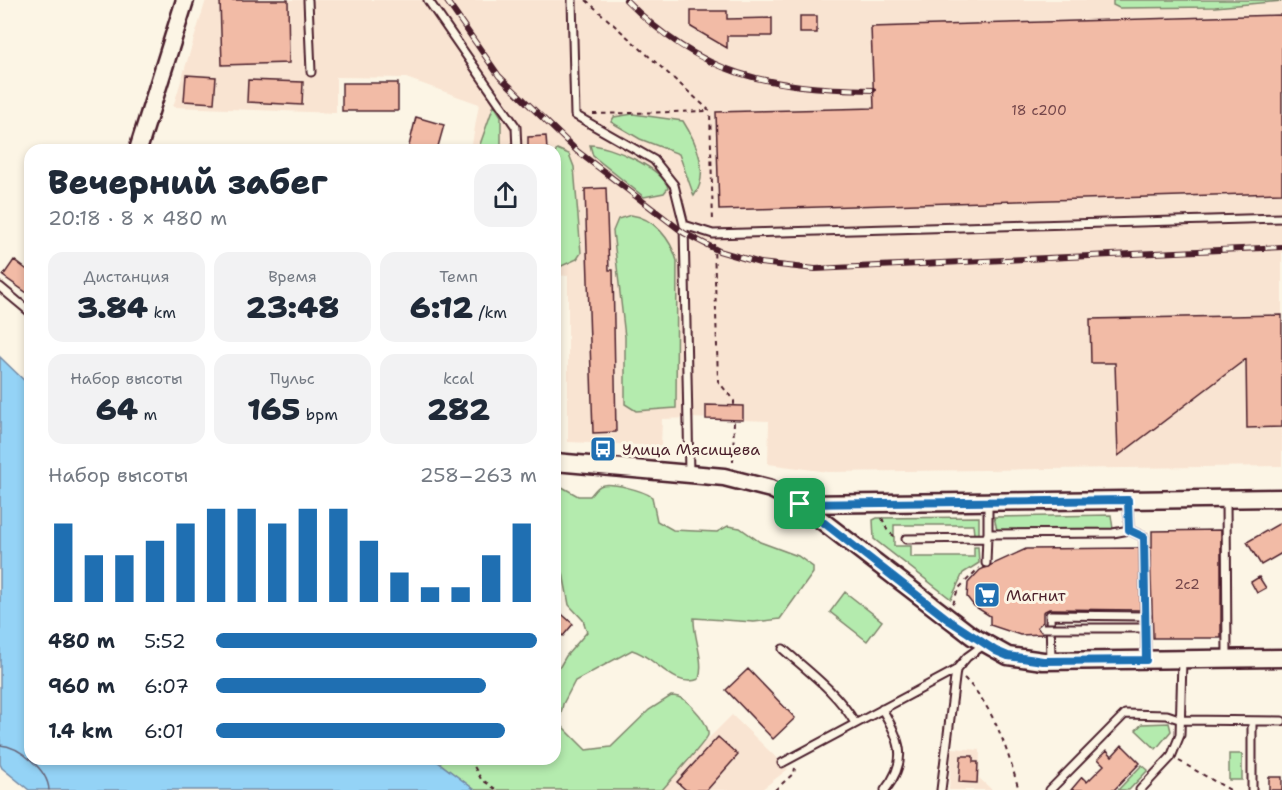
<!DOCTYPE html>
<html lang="ru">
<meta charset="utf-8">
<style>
:root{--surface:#fff;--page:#f2f2f3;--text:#1f2937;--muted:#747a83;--accent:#1f6fb2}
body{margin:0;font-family:"Shantell Sans",sans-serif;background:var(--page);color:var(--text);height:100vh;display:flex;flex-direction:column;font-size:22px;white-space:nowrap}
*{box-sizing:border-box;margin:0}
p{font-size:20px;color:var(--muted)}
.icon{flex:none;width:33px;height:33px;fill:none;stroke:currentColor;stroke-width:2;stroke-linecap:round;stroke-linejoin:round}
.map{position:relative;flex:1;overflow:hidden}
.panel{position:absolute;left:24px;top:144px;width:537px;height:621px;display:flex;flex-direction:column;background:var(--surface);border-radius:18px;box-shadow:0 3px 9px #0003}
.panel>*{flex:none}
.pin{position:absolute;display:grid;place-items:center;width:51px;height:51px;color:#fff;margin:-26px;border-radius:12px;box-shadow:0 3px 9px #0006}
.round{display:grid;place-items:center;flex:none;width:63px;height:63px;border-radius:18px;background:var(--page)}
.head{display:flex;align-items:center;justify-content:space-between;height:102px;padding:0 24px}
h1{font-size:33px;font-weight:800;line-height:45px}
.metrics{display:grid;grid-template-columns:repeat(3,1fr);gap:9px;height:102px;padding:6px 24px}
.metrics div{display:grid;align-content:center;border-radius:15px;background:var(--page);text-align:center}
.metrics b{font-size:30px;font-weight:800}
.metrics small{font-size:16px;font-weight:400}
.metrics p{font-size:16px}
.chart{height:168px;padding:12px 24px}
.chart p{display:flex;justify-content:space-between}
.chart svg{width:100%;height:108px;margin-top:6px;stroke:var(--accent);stroke-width:6}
ul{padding:0 24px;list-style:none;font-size:20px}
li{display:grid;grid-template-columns:96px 72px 1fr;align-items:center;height:45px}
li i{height:15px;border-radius:8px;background:var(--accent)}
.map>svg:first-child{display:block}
.built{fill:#f9e4d2}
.green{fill:#b4ebae;stroke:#7f856c;stroke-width:1.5}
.water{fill:#94d3f6;stroke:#768ba5;stroke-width:1.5}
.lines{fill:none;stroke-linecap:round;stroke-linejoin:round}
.shore{stroke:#68677c;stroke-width:1.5}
.building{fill:#f2bba6;stroke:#4a1f2b;stroke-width:1.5}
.service-casing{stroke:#4a1f2b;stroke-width:11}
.tertiary-casing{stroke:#4a1f2b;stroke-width:21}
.path{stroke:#4a1f2b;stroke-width:2;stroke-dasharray:4.5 4.5;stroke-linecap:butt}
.service{stroke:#fcf5e5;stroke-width:7}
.tertiary{stroke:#fcf5e5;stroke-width:16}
.rail-casing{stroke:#4a1f2b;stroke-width:6}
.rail{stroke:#fcf5e5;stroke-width:4;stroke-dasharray:11;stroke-linecap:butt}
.service-bridge-casing{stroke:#4a1f2b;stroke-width:11;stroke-linecap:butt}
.service-bridge{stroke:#fcf5e5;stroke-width:7}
.route-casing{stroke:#fff;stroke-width:12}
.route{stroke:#1f6fb2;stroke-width:8}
.labels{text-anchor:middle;stroke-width:6;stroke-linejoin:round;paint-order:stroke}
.number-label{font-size:14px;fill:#74464a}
.poi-label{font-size:16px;fill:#4a1f2b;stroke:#fcf5e5;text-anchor:start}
</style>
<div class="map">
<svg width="1282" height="790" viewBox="0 0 1282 790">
<rect width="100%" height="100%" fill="#fcf5e5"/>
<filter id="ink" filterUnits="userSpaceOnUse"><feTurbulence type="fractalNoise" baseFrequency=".0167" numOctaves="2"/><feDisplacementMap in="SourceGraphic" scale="12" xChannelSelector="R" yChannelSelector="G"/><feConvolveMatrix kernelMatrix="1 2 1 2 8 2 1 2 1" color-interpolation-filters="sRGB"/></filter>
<g filter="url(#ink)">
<!-- built -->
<path class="built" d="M206 0H1282V466L828 472 768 464 769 421 689 418 662 419 661 446 568 442V276L555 275V150H471L479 104 406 78 336 77V113L173 107Z
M732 715 788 769 761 790H657Z
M952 748 980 750 979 778 992 790H949Z"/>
<!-- green -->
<path class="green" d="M1113 0H1282V1L1215 7 1119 8 1113 5Z
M494 105 501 116V150H478Z
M633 114 683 121C697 143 710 174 694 196L679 154 640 139 611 122 614 117Z
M590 145C609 145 663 168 668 188L664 193 644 197 593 156Z
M557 149 569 154 574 167 581 253 577 259 555 269 557 175 555 154Z
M631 215C654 218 671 239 677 261L676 408 636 411 625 404V337L613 231 618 219Z
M555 483 578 496H590C593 493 596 488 600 486 610 481 644 491 652 497L657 521 673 530 717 532 728 526 740 528 760 542 798 556 813 567V573L780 619 754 622 694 618C693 637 705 660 699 679 674 690 654 655 632 650L575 681 563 704 559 723 586 750 611 747 649 710 671 696C682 696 688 702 695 710 700 715 709 727 708 735 708 739 668 783 662 790H475L434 759H555V675L566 656 587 632 583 620 569 605 563 573 555 569Z
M1111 515 1113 529 997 530 994 517Z
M979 517V534H974L973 525H894V546H911V557H974V547H978L979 563 963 573 951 599 874 539 873 520 877 518Z
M845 592 882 621 867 641 830 612Z
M1169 723 1171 731 1156 749 1136 730 1142 724Z
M1229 754H1242V780H1229Z
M1142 765 1148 770 1129 790H1118Z"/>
<!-- water -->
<path class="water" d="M0 357 30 386V759H434L475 790H29L2 768 0 764Z"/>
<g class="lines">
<!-- shore -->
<path class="shore" d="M0 745C19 746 48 770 49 790"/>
</g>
<!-- building -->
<path class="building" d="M220 0H288L289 63 222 65Z
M691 11H727V19L772 18V36H727V48L691 27Z
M1282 15V193L719 210 716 112 874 108 871 27Z
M800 16H817V33H800Z
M186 75 216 77 214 103 184 101Z
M248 80 303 82 302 105 247 102Z
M342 83H398V111H342Z
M416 117 444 125 437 150H408Z
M546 136 547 150H528V137Z
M606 188 609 270H613L616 432 593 433 585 189Z
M14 260 30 272V295L3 276Z
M1282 315V427L1247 428 1246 359 1118 456 1115 363H1091L1090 319Z
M706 405 743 406V420L706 419Z
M1282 522V553L1261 565 1247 542Z
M1221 530V638H1153L1150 548H1152V531Z
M1139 548 1140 610 1049 609 1043 612V622L1037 627 1043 634 1020 635 990 625V616L974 606 967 597 968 583 980 570 1026 549Z
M1259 577 1266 588 1257 593 1251 582Z
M555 608 573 624 563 636 555 629Z
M748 669 795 718 773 739 726 690Z
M718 737 738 755 707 790H686L677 782Z
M1122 745 1140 763 1114 790H1071L1082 777 1087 782 1104 765 1098 759 1107 750 1112 756Z
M961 756H973V762H978L977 783 959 782Z
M1269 777H1282V790H1269Z"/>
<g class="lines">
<defs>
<path id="service" d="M308 0 311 72
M428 0 516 127 517 150
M572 0 575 115 654 160 674 185 684 225 689 473
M684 225 713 234 1282 218
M0 287 30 312
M1226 499 1227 658
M1128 502 1129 530 1144 537 1146 660
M988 503V534L1113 533 1129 530
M906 539 986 538
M986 563 987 536
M783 649C808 671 838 693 855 723
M1051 661 1050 615 1146 616
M882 709C899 739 910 759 885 790
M1252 721V790
M782 763 956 670 967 657 985 644
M941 790 956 670
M1050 790 1125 714 1167 715 1182 720 1282 721
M1140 790 1171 757 1180 735 1182 660"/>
<path id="tertiary" d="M138 150 185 0
M555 462 724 477 771 489 800 504 972 636 1008 656 1043 661 1282 658
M800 504 1282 498"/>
</defs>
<!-- service casing -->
<use href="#service" class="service-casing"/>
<!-- tertiary casing -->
<use href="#tertiary" class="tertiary-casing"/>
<!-- path -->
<path class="path" d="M586 0 710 111 713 223
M593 114 710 111
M714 244 718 381 734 401V406
M733 462 734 419
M882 518 888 532 896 537
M953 604 958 589 979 568
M964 678C995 708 1007 750 1019 790
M470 759 481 779 497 790
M1179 761 1230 790
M775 790 794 773 795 768"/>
<!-- service -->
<use href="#service" class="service"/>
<!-- tertiary -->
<use href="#tertiary" class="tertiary"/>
<defs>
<path id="rail" d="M446 0 499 76 577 151 684 233 719 251 760 263 815 269 1282 247
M626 0C702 77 769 88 873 90"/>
</defs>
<!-- rail casing -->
<use href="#rail" class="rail-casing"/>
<!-- rail -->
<use href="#rail" class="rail"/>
<defs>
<path id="service-bridge" d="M1043 628H1146"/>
</defs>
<!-- service-bridge casing -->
<use href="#service-bridge" class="service-bridge-casing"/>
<!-- service-bridge -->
<use href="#service-bridge" class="service-bridge"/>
</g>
</g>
<g class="lines" filter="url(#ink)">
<defs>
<path id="route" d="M1128 500 1129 530 1144 537 1146 660 1043 661 1008 656 996 651 950 621 800 504Z"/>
</defs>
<!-- route casing -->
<use href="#route" class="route-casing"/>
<!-- route -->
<use href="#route" class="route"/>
</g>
<!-- icons -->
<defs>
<symbol id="bus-square" viewBox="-11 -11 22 22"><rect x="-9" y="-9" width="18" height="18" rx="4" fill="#1f6fb2" stroke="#fcf5e5"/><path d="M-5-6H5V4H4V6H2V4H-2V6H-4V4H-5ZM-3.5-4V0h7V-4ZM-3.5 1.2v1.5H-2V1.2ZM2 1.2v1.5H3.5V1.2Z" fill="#fff"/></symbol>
<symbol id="supermarket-square" viewBox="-11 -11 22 22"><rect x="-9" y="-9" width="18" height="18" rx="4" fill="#1f6fb2" stroke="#fcf5e5"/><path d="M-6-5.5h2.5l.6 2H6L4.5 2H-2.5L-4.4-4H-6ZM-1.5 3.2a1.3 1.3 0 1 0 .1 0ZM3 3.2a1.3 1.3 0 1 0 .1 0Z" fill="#fff"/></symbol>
</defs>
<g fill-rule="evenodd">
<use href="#bus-square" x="588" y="434" width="30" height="30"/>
<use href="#supermarket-square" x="972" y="580" width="30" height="30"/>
</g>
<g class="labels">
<!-- number labels -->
<g class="number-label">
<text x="1039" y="115">18 с200</text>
<text x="1187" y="589">2c2</text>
</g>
<!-- poi labels -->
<g class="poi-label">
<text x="622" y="455">Улица Мясищева</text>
<text x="1006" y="601">Магнит</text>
</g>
</g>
</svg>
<div class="pin" style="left:800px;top:504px;background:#1e9e55"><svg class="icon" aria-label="arrive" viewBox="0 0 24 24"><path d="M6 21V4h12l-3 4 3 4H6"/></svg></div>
<section class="panel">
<div class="head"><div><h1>Вечерний забег</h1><p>20:18 · 8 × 480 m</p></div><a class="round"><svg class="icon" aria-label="share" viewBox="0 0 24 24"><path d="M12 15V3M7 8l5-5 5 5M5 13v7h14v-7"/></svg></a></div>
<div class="metrics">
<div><p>Дистанция</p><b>3.84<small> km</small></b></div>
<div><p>Время</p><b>23:48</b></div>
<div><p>Темп</p><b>6:12<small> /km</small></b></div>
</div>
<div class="metrics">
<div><p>Набор высоты</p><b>64<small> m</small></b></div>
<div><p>Пульс</p><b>165<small> bpm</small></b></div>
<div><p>kcal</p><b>282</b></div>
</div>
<div class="chart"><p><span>Набор высоты</span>258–263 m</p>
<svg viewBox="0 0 160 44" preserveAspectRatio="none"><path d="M5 44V12M15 44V25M25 44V25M35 44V19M45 44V12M55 44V6M65 44V6M75 44V12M85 44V6M95 44V6M105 44V19M115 44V32M125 44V38M135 44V38M145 44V25M155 44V12"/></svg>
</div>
<ul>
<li><b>480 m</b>5:52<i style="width:100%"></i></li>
<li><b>960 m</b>6:07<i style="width:84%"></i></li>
<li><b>1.4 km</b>6:01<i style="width:90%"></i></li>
</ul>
</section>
</div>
